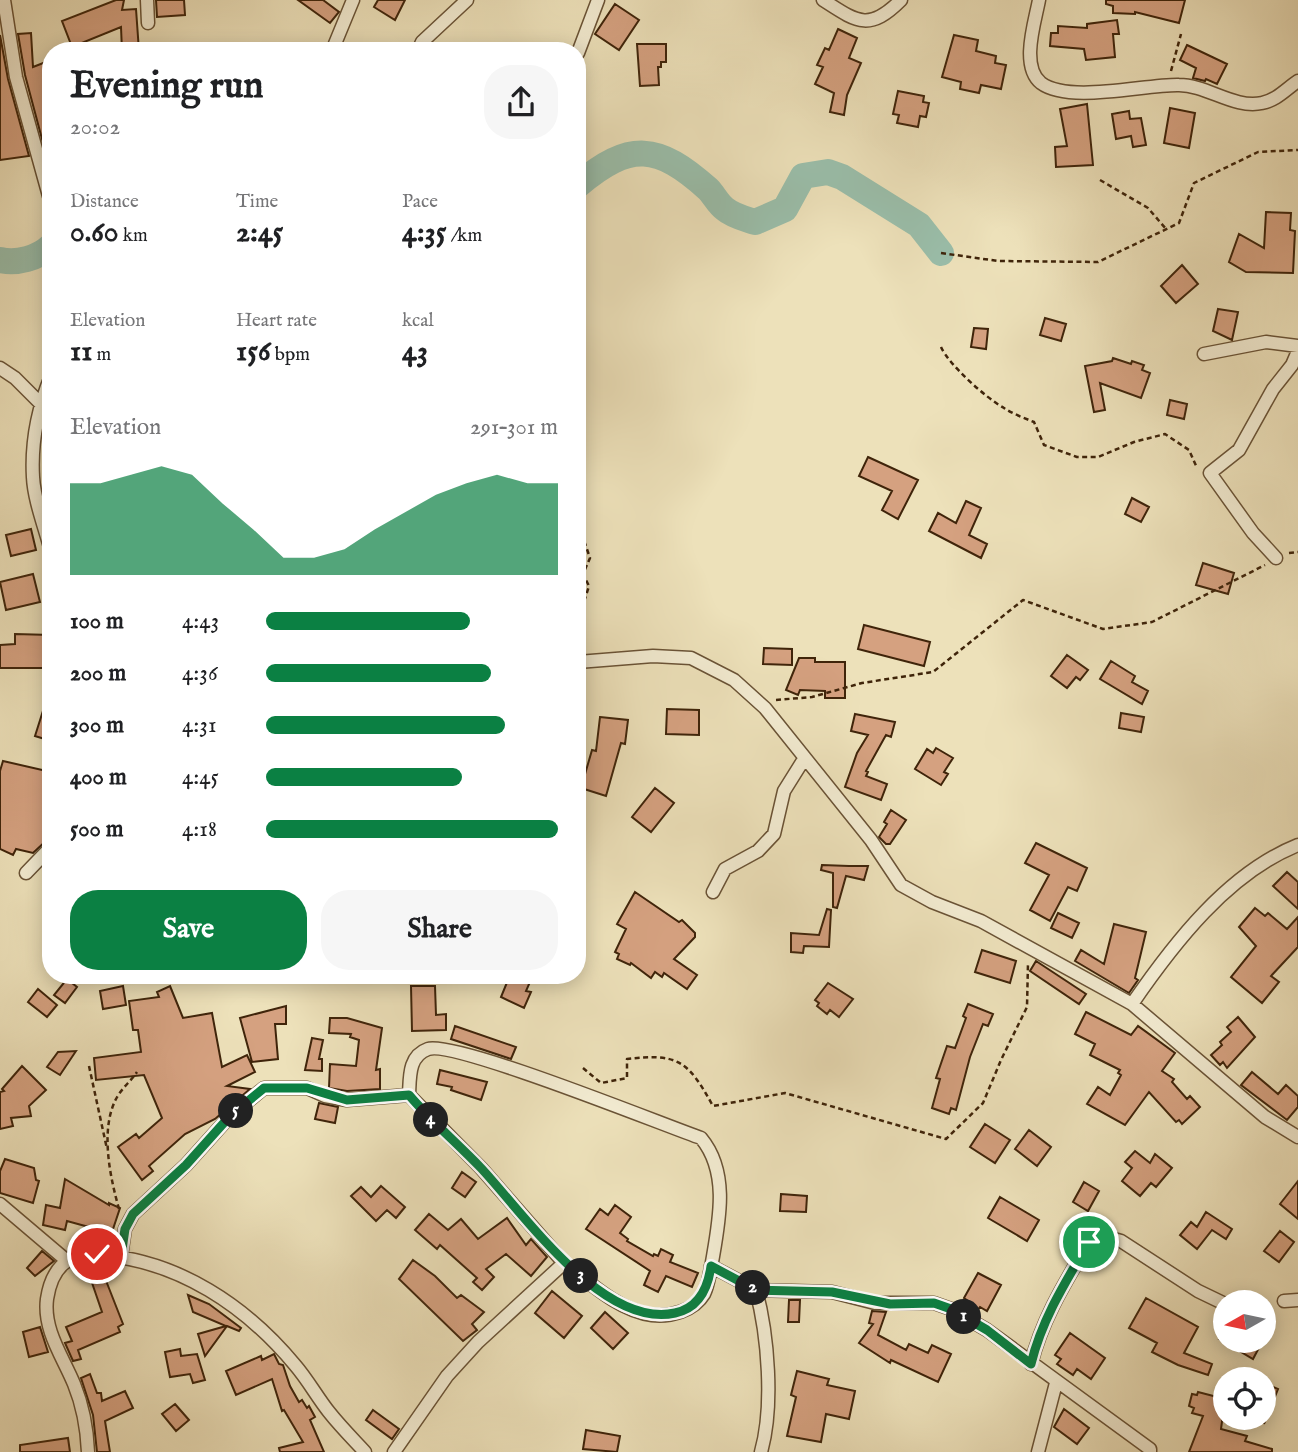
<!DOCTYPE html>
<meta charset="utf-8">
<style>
:root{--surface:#fff;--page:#f6f6f6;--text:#202124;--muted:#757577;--accent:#0b8043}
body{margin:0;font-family:"IM FELL English",serif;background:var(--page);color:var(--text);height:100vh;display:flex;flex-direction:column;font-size:26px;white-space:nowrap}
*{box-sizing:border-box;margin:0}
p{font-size:23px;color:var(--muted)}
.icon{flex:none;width:38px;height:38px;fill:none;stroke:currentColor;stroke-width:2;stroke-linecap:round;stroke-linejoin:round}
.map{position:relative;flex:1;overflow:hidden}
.side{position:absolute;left:42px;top:42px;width:544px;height:942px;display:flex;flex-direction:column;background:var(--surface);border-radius:28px;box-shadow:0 4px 18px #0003}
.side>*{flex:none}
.needle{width:46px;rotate:261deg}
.tools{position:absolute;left:1213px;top:1290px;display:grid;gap:14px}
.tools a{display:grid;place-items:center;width:63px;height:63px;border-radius:50%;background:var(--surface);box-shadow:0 4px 18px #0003;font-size:35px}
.pin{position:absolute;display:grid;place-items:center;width:60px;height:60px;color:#fff;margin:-30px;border:4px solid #fff;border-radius:50%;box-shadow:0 2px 7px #0007}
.km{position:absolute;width:35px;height:35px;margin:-18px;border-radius:50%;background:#222;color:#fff;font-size:19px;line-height:35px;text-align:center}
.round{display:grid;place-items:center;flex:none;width:74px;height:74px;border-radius:28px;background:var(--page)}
.summary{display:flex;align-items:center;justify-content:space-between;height:119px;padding:0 28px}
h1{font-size:38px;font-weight:700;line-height:52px}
.stats{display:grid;grid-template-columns:repeat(3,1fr);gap:10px;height:119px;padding:7px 28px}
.stats div{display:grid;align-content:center}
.stats b{font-size:30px;font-weight:700}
.stats small{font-size:19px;font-weight:400}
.stats p{font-size:19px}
.chart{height:196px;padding:14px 28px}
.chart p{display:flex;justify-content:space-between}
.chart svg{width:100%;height:126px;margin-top:7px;fill:var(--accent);opacity:.7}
.primary-button{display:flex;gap:14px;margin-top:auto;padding:14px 28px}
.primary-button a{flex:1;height:80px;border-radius:28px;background:var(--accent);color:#fff;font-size:28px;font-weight:700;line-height:80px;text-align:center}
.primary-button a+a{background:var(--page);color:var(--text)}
ul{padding:0 28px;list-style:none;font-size:23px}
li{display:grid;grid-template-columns:112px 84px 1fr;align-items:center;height:52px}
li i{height:18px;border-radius:9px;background:var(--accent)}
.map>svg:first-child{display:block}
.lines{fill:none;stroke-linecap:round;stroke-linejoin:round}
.river{stroke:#9abeaa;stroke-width:26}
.building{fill:#d5a180;stroke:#3f240a;stroke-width:2}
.minor-casing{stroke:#6a5336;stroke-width:15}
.path{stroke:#3f240a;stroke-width:2.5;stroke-dasharray:5 3.5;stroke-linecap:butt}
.minor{stroke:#f3ecd2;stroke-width:12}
.route-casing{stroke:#fff;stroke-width:14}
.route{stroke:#0b8043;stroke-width:9}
</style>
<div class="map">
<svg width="1298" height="1452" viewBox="0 0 1298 1452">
<rect width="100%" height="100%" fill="#ede1ba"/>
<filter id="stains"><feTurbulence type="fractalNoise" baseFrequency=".00286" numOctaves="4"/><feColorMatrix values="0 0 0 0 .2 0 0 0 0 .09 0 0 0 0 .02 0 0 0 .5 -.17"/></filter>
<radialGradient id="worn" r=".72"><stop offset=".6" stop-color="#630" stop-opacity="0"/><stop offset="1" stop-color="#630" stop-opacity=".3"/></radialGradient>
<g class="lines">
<!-- river -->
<path class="river" d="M578 185C630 141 658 144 708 189 714 195 718 204 725 209 733 216 746 219 755 222L785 209 803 176 828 172 842 177 919 225 941 253
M0 260C17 264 38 258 51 246"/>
</g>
<!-- building -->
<path class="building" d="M116 0H124L122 10 136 9 139 51H122L121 27 72 47 62 21Z
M156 0H184L185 15 157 17Z
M298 0H323L339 12 330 23Z
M378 0H405L395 20 374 7Z
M1106 0H1185L1179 23 1135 12V14L1113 13V6L1106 4Z
M615 4 639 20 619 50 595 34Z
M1117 20 1119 34H1113L1115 57 1086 60 1084 49 1050 46 1051 33H1058V26L1087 28V24Z
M838 29 857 38 849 58 861 63 847 95 844 115 830 112 834 93 815 84 823 67 817 65 825 48 829 50Z
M31 33 33 67 51 60V153L46 154 25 75 18 34Z
M0 35 8 79 29 156 0 160Z
M954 35 978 40 976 51 996 56 995 63 1006 65 1001 89 981 85 979 93 960 89 961 82 942 77Z
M637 44H666V62H661V67H658L659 85 640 86Z
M1187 45 1227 64 1217 84 1206 79 1205 81 1193 78 1196 68 1180 60Z
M898 91 924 96 923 102 929 103 926 117 920 116 918 127 897 123 899 115 893 114Z
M1087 104 1093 165 1056 167 1055 147 1067 146 1060 109Z
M1170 108 1195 113 1189 148 1164 143Z
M1129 111 1130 119 1141 118 1146 145 1133 147 1131 136 1116 139 1112 114Z
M1266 212 1291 213 1290 230 1295 231 1293 273 1246 272 1229 262 1239 234 1264 248Z
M1182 265 1198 284 1176 303 1161 286Z
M1218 309 1238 312 1232 340 1213 331Z
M1045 318 1066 324 1061 341 1040 335Z
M974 328 988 329 986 349 971 347Z
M1113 358 1131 364 1132 361 1144 365 1142 370 1150 373 1141 398 1100 383 1105 410 1094 412 1085 366 1112 361Z
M1170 400 1187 404 1184 419 1167 415Z
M868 457 918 480 898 519 882 510 892 491 859 476Z
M1132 498 1149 507 1141 522 1125 514Z
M966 501 981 508 969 535 987 544 981 558 929 531 938 513 956 523Z
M31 529 36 550 11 556 6 535Z
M1203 563 1234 573 1228 594 1196 585Z
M33 574 40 602 6 610 0 582Z
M864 625 930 642 924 666 858 649Z
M15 634 51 635V668H0V645L15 644Z
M764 648 792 649V665L763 664Z
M1067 655 1088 670 1080 680 1076 677 1067 688 1051 676Z
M799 658H815V662H845V698H825V691L800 690 798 695 786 690Z
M1111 661 1135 676 1132 682 1148 691 1142 704 1100 679Z
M48 695H51V741L35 736Z
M667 709 699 710V735L666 734Z
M1121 713 1144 717 1141 732 1119 728Z
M855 714 895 722 891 737 886 735 866 771 868 772 866 776 887 784 881 800 845 787 857 753 868 735 851 731Z
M600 717 628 720 625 744 621 743 606 796 581 788 592 750 596 751Z
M936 748 953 758 944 772 948 774 941 785 915 769 927 749 933 753Z
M3 761 51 772 45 797 51 799V826L48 839 33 853 16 849 13 855 0 849V771Z
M655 788 674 803 651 832 632 817Z
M891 810 906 820 890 844H886L879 837 887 824 884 822Z
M1036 843 1087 868 1077 891 1068 887 1050 921 1030 910 1049 875 1025 863Z
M822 865 849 866H868L864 880 846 876 837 908 833 907V873L821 870Z
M1287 872 1298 882V909L1273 886Z
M635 892 679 922 682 920 695 933V937L674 959 697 975 687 989 664 973 662 977 655 972 651 978 631 963 630 965 617 959 619 954 615 952 626 929 617 924Z
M1255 908 1265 916 1268 913 1287 929 1298 917V947L1271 976 1279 982 1262 1003 1231 977 1256 946 1239 927Z
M827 909 831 910 829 947 804 946 803 953 791 952V933L819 935Z
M1058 913 1079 923 1072 938 1051 928Z
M1114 924 1146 932 1135 978 1138 980 1129 993 1075 961 1081 950 1104 964Z
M982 950 1016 961 1010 983 975 972Z
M1036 961 1086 994 1079 1004 1030 971Z
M510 975H533L526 991 531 992 524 1008 501 997Z
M67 979 77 987 65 1003 54 995Z
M828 983 853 999 839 1017 830 1010 827 1014 817 1006 819 1003 815 1000Z
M123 986 126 1005 103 1009 100 991Z
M170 986 183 1018 212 1013 222 1067 247 1055 255 1072 227 1086 250 1089 215 1119 185 1134 149 1166 153 1171 142 1180 118 1147 136 1134 139 1138 162 1118 144 1075 96 1080 94 1058 141 1052 138 1030H133L129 1001 159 997 157 992Z
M411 986H435L436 1015 446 1014V1030L412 1031Z
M38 989 57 1005 47 1017 28 1002Z
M968 1004 993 1014 988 1026 983 1024 970 1057 956 1110 951 1108 949 1114 932 1108 940 1079 936 1078 947 1046 955 1048 966 1018 963 1016Z
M286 1006V1024H275L278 1059 252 1062 240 1018Z
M1086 1012 1131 1035 1138 1026 1175 1053 1162 1071 1174 1079 1172 1082 1187 1099 1190 1096 1200 1107 1182 1124 1179 1120 1176 1122 1149 1092 1125 1125 1087 1104 1098 1087 1110 1095 1121 1075 1118 1073 1120 1070 1090 1055 1095 1044 1075 1034Z
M1238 1017 1255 1037 1227 1068 1223 1062 1220 1065 1211 1055 1222 1045 1220 1042 1231 1032 1227 1027Z
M330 1018H347L382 1028 376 1070 380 1069V1089L347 1091 329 1088 330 1064 356 1066 359 1040 350 1037 351 1034 329 1033Z
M455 1026 516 1047 511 1059 451 1039Z
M312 1038 323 1040 319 1059H322V1071L305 1070Z
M76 1051 60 1075 47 1067 58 1052Z
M22 1066 46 1090 29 1106 31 1116 11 1118 13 1126 0 1129V1092L4 1091 2 1089Z
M440 1070 487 1082 481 1100 451 1090 452 1087 437 1084Z
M1252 1072 1278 1094 1286 1085 1298 1096V1107L1287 1120 1241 1085Z
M319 1103 338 1107 335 1123 315 1119Z
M985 1124 1010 1140 995 1163 970 1147Z
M1029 1130 1051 1147 1037 1166 1015 1149Z
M1135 1151 1150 1163 1155 1154 1172 1168 1156 1187 1151 1183 1140 1196 1122 1181 1132 1168 1125 1162Z
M5 1159 34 1168 36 1180 39 1181 33 1203 0 1193V1171Z
M462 1172 476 1182 465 1197 452 1188Z
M65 1179 109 1205V1203L120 1208 107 1247 91 1242 96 1229 67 1221 65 1230 43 1225 46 1205 60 1208Z
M1298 1181V1219L1280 1204Z
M1084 1182 1099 1191 1088 1211 1073 1202Z
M381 1186 405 1207 396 1218 387 1210 376 1221 351 1196 361 1187 371 1197Z
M781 1194 807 1196 806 1212 780 1211Z
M1000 1197 1039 1220 1027 1241 988 1218Z
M615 1205 631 1217 620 1233 628 1239 627 1241 653 1256 654 1254 658 1256 661 1249 673 1255 670 1262 698 1273 692 1287 666 1276 658 1292 644 1285 650 1271 586 1229 600 1209 608 1215Z
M1206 1212 1232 1229 1226 1239 1212 1230 1197 1249 1180 1235 1191 1222 1197 1227Z
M429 1214 448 1230 461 1219 478 1239 507 1218 526 1245 531 1239 547 1257 531 1276 506 1254 486 1269 494 1277 482 1290 473 1282 477 1278 440 1245 437 1249 415 1230Z
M1280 1231 1294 1242 1279 1262 1264 1251Z
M42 1251 54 1261 35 1276 27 1268Z
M413 1260 435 1276 457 1298 461 1295 484 1312 472 1324 477 1330 463 1341 399 1279Z
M103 1273 123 1324 118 1327 120 1332 78 1350 81 1359 73 1361 65 1343 72 1341 66 1327 102 1312 90 1277Z
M978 1273 1001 1285 987 1311 980 1307 977 1311 965 1305 968 1301 964 1298Z
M552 1291 582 1316 564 1338 535 1313Z
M188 1295 209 1304 241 1328 239 1331 227 1326 205 1356 198 1334 226 1326 193 1312Z
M1146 1298 1198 1327 1184 1353 1212 1364 1208 1375 1178 1365 1152 1352 1157 1343 1129 1328Z
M789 1300H800L799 1322H788Z
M872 1311 886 1312 878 1335 906 1350 909 1344 928 1353 932 1345 951 1354 938 1382 891 1360 890 1363 859 1343 873 1324 869 1323Z
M605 1312 628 1333 613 1349 591 1328Z
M40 1327 48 1352 29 1357 23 1332Z
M1070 1333 1105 1358 1091 1379 1077 1369 1073 1375 1057 1364 1061 1359 1055 1355Z
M1221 1340H1263L1253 1359Z
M180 1349 181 1356 197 1354 205 1380 193 1383 190 1374 170 1377 165 1352Z
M274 1354 279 1364 283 1365 290 1386 299 1402 302 1400 307 1408 309 1406 315 1417 310 1420 324 1452H280L279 1448 303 1442 284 1410 282 1411 272 1379 236 1395 226 1371 261 1356 262 1360Z
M797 1371 829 1379 827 1385 855 1391 849 1419 826 1414 821 1442 787 1436 796 1397 791 1395Z
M90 1374 97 1393H101L102 1401 125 1391 133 1408 105 1421 110 1452H97L93 1415 81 1378Z
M1264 1383 1278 1389 1264 1424Z
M1198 1392 1225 1399 1221 1429 1247 1436 1245 1441 1272 1449V1452H1189L1203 1416 1192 1413 1194 1408 1189 1406 1192 1394 1197 1395Z
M175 1404 189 1420 176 1431 162 1414Z
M1064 1409 1089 1428 1077 1444 1054 1427Z
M373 1410 399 1429 392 1439 366 1420Z
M586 1430 620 1436 617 1452 583 1449Z
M68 1438 70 1452H20V1445Z"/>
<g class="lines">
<defs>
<path id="minor" d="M4 0 16 77 49 196
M147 0 148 23
M823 0C857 22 869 32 901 0
M1039 0C1035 22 1020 66 1041 83 1069 104 1146 84 1179 85 1207 85 1234 109 1262 103 1277 100 1286 89 1298 81
M332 51 353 0
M418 51 422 42 467 0
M578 53 598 0
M1204 354 1266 342 1298 346
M0 368 15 378 40 403
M51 376C38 408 31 442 33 477 34 500 45 528 51 551
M1276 558 1253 533 1210 473 1239 450 1273 389 1292 365 1298 351
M578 662 653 656 691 658 734 680 765 708 871 840 901 885 932 902 981 921 1132 1004 1265 1117 1298 1137
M26 873 51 847
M713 892 725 869 758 851 774 834 784 791 804 759
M1132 1004C1174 943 1228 873 1298 845
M0 1204 66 1260
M121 1256 125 1229 133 1214 186 1165 230 1116 264 1088H307L325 1096 347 1100 409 1095 481 1168 564 1263
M711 1266 756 1290C768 1335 774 1406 761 1452
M756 1290 832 1292 875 1303H934L951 1309 987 1330 1150 1449V1452
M1284 1301 1298 1300
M1031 1364C1042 1319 1066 1281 1089 1242L1103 1236 1121 1241 1198 1291 1225 1304
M88 1452C87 1428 83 1406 74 1384 63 1357 43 1330 47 1299 52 1266 69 1252 101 1255 179 1261 246 1306 295 1365 308 1380 317 1397 329 1412 340 1426 353 1439 365 1452
M394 1452 447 1376 478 1342 564 1263C589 1282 619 1311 652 1315 670 1317 694 1311 704 1294 708 1286 709 1276 711 1268 718 1226 731 1174 701 1138 661 1124 454 1040 428 1049 408 1056 410 1078 409 1095
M1038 1452 1056 1383"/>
</defs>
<!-- minor casing -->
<use href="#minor" class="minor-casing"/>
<!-- path -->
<path class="path" d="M1171 71 1181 34
M1100 180 1148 208 1166 229
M941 253 998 261 1098 262 1179 223 1194 183 1258 152 1298 150
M941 347C949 365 986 398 1004 408 1013 414 1024 418 1034 422L1044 445 1077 457H1098L1134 442 1165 434 1189 450 1197 468
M578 491 580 529 590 558 583 574 589 586 582 608 578 649
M1289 553 1298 552
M776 700 812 697 862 683 933 672 1023 600 1103 629 1152 622 1265 565
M89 1066 107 1149
M583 1068 601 1083 627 1078V1059C679 1053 688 1061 713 1106L785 1093 946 1139 983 1103 1001 1060 1027 1007 1028 963
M119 1209C110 1177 100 1130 116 1099 121 1089 131 1081 137 1072"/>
<!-- minor -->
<use href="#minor" class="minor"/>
</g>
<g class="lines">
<defs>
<path id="route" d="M97 1254 121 1256 125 1229 133 1214 186 1165 230 1116 264 1088H307L347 1100 409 1095C431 1121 457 1143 481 1168 524 1214 603 1329 675 1313 699 1308 708 1288 711 1266L756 1290 832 1292 890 1304 934 1303 951 1309 987 1330 1031 1364C1042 1319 1066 1281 1089 1242"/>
</defs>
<!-- route casing -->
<use href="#route" class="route-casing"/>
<!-- route -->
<use href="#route" class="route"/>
</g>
<rect width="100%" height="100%" filter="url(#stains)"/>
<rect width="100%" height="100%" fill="url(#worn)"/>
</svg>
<div class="tools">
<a><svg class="needle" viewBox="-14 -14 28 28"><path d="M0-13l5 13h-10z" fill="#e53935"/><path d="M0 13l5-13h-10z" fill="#757577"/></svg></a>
<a><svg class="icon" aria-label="locate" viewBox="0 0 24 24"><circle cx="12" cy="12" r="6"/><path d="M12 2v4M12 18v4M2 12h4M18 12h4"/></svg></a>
</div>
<div class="pin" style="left:1089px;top:1242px;background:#1e9e55"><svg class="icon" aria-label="arrive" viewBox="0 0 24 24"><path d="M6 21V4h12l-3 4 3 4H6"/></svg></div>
<div class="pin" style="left:97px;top:1254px;background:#d93025"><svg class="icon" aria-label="check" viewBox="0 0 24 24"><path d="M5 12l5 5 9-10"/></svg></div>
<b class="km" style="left:964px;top:1317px">1</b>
<b class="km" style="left:753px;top:1288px">2</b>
<b class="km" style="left:581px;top:1276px">3</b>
<b class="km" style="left:431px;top:1120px">4</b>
<b class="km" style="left:236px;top:1111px">5</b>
<section class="side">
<div class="summary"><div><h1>Evening run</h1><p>20:02</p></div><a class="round"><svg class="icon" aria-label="share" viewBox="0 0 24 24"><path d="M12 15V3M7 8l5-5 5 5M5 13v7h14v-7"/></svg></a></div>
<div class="stats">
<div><p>Distance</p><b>0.60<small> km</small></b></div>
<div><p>Time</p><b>2:45</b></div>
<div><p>Pace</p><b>4:35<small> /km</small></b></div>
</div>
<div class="stats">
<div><p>Elevation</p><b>11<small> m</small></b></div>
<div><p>Heart rate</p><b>156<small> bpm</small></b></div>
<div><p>kcal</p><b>43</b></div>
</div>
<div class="chart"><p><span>Elevation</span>291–301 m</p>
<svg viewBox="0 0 160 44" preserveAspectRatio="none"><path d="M0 44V12L10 12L20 9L30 6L40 9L50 19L60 28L70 38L80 38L90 35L100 28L110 22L120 16L130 12L140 9L150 12L160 12V44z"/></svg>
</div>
<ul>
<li><b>100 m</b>4:43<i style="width:70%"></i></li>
<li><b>200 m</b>4:36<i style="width:77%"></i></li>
<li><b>300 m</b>4:31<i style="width:82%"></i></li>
<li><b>400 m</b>4:45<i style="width:67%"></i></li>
<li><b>500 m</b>4:18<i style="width:100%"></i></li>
</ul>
<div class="primary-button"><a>Save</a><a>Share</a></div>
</section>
</div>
